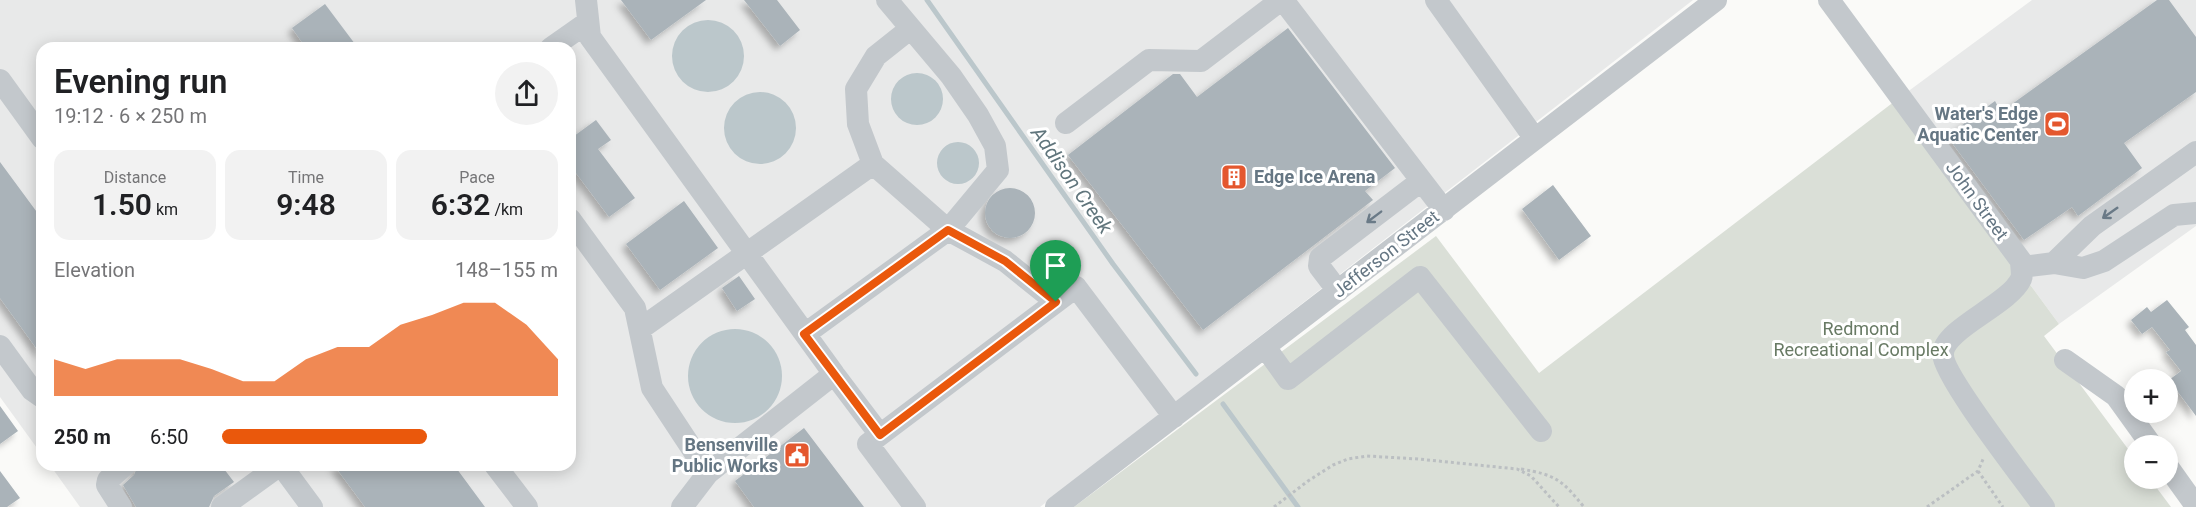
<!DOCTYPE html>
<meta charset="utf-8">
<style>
:root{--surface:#fff;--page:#f2f2f2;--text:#202124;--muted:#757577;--accent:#ea580c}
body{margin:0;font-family:Roboto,sans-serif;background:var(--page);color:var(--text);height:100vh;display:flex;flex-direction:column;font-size:22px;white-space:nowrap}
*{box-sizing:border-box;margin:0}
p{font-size:20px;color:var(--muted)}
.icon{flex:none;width:33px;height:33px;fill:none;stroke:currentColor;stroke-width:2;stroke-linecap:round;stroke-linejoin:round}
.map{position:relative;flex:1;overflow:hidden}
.side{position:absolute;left:36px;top:42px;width:540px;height:429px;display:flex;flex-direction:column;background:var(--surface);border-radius:18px;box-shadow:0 3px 15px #0003}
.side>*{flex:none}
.buttons{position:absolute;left:2124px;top:369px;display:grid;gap:12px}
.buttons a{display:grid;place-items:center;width:54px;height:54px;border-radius:50%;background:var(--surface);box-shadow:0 3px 15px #0003;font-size:30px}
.pin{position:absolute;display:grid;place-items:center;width:51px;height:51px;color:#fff;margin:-62px -26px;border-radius:50% 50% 50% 0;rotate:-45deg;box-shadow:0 0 6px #0007}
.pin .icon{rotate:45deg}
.round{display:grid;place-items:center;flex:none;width:63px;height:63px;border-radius:32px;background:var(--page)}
.head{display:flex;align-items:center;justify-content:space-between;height:102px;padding:0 18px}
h1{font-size:33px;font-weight:600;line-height:45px}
.metrics{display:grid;grid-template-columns:repeat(3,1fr);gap:9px;height:102px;padding:6px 18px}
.metrics div{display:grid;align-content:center;border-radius:15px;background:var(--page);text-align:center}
.metrics b{font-size:30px;font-weight:600}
.metrics small{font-size:16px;font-weight:400}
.metrics p{font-size:16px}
.chart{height:168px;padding:12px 18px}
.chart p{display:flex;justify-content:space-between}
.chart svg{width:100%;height:108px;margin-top:6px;fill:var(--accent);opacity:.7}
ul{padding:0 18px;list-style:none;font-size:20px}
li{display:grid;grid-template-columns:96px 72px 1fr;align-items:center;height:45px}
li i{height:15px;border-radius:8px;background:var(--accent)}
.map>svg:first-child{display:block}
.built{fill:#e8e9e9}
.green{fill:#dadfd7}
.water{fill:#bbc7cb}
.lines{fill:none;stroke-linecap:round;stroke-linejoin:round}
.stream{stroke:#bbc7cb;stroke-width:5}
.building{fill:#aab3b9;filter:url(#shadow)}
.path{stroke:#bbbfc2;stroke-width:3;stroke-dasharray:3 3;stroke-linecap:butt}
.minor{stroke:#c3c8cc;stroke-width:22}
.oneway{stroke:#6a7a87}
.route-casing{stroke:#fff;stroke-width:12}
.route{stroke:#ea580c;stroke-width:8}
.labels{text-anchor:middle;stroke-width:6;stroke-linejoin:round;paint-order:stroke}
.poi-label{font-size:18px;font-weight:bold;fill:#657683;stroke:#fff;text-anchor:end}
.street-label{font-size:18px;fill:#657683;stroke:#fff}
.park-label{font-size:18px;fill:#687a64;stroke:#fff}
.water-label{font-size:20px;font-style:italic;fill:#60757c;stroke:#fff}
</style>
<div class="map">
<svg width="2196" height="507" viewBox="0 0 2196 507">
<defs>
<filter id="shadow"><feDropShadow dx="-4.5" dy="4.5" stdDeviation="3" flood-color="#0004"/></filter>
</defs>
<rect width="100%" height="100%" fill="#fafaf8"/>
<!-- built -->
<path class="built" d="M0 0H1693L1040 507H80L50 465H570V48H42V455L0 397Z
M2032 0H2196V226L2059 324 1895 101Z"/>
<!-- green -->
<path class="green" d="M1895 101 2059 324 2044 336 2134 457V478L2150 479 2171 507H1074L1436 236 1539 373Z"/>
<!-- water -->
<path class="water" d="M672 56a36 36 0 1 1 72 0a36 36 0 1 1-72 0Z
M891 99a26 26 0 1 1 52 0a26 26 0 1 1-52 0Z
M724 128a36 36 0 1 1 72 0a36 36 0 1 1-72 0Z
M937 163a21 21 0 1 1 42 0a21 21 0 1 1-42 0Z
M688 376a47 47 0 1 1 94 0a47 47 0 1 1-94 0Z"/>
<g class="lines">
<!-- stream -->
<path class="stream" d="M927 0 1113 264 1196 374
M1223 404 1298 507"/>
</g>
<!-- building -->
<path class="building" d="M621 0H706L651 40Z
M744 0H777L800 30 780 46Z
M2157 0H2169L2196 37V92L2124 143 2142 168 2078 216 2072 207 2024 240 1947 136 1995 101 2001 112Z
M325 4 358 48H306L292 28Z
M1288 28 1395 168 1365 191 1373 200 1203 330 1068 155 1173 74H1180L1197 97Z
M596 120 611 140 598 149 635 198 609 217 570 165V139Z
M0 162 42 219V356L0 298Z
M1553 185 1591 236 1559 260 1522 209Z
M985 213a25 25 0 1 1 50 0a25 25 0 1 1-50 0Z
M684 201 718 248 660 290 626 244Z
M739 276 755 299 737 311 722 288Z
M2167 300 2189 327 2185 330 2196 345V416L2169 380 2181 371 2166 352 2170 350 2152 327 2142 334 2131 320 2147 307 2151 312Z
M0 406 18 431 0 444Z
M804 428 864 507H754L735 481Z
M138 465H221L234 482 214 496 209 507H136L123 485 134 475Z
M334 465H454L485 507H365Z
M0 471 20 498 7 507H0Z"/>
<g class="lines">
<!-- path -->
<path class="path" d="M1521 469C1556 475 1562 480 1584 507
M1978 471 2003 507
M1274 507 1308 481 1333 465 1348 459 1367 456 1418 459 1517 469 1531 476 1559 507
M1927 507 1978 471 1984 457"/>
<!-- minor -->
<path class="minor" d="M586 0 590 37 834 374
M1283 0 1444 210
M1436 0 1535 139
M1829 0 2021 261C2021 267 2023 274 2021 279 2009 305 1943 329 1943 354 1942 375 2027 483 2044 507
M551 48 588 22
M0 80 42 138
M1066 123 1149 60 1201 61 1281 0
M873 164 858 124 856 89 876 56 910 29
M570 219 635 308 652 388 708 473
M2054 263 2092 226 2196 152
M2022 267 2054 263 2083 268 2104 261 2174 215 2196 213
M1338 291 1319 266 1320 258 1421 181
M640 329 873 164 948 230 1005 261 1056 302
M805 334 948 230 998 170 995 146 978 115 951 76 887 0
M0 346 32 390 42 397
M1265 347 1288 379 1420 277 1541 431
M2065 360 2116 396 2152 446
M281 465 312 507
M495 465 527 507
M2168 467 2196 506
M121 507 107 485 108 480 125 465
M222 507 280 465
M682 507 708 473 834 374 880 435
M915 507 868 444 1076 287 1174 417
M1056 507 1716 0"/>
</g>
<!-- one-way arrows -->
<defs><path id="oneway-shaft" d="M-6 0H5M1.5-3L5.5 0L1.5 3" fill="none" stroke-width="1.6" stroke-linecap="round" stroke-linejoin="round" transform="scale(1.5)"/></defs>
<g class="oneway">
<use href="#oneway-shaft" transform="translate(2110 213) rotate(145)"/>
<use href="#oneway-shaft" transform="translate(1374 217) rotate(143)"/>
</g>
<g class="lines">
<defs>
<path id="route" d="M948 230 1005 261 1056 302 880 435 804 334Z"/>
</defs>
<!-- route casing -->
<use href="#route" class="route-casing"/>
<!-- route -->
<use href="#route" class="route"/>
</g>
<!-- icons -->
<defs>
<symbol id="stadium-square" viewBox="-11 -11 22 22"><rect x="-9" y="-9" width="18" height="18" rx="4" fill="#e4572e" stroke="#fff"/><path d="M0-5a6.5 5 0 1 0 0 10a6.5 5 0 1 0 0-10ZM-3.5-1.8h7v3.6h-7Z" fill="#fff"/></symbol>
<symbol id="building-square" viewBox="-11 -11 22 22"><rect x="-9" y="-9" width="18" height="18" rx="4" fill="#e4572e" stroke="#fff"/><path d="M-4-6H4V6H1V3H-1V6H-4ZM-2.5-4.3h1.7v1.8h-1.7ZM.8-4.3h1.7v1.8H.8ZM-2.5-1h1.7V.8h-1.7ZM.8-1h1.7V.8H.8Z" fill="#fff"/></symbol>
<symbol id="civic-square" viewBox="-11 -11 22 22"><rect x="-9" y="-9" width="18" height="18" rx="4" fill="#e4572e" stroke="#fff"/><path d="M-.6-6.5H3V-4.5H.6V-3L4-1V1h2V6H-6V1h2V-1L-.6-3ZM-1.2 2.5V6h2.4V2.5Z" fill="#fff"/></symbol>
</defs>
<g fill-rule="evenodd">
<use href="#stadium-square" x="2042" y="109" width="30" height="30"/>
<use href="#building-square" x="1219" y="162" width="30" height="30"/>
<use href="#civic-square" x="782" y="440" width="30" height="30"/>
</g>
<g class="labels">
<!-- poi labels -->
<g class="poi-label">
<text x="2038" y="120">Water's Edge<tspan x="2038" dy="21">Aquatic Center</tspan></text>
<text x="1254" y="183" text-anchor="start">Edge Ice Arena</text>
<text x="778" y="451">Bensenville<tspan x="778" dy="21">Public Works</tspan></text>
</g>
<!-- street labels -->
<g class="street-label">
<text transform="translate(1977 201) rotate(54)" y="6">John Street</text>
<text transform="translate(1386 254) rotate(-38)" y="6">Jefferson Street</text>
</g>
<!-- park labels -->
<g class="park-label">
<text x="1861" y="335">Redmond<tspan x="1861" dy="21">Recreational Complex</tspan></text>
</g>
<!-- water labels -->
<g class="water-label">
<text transform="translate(1072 180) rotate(55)" y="7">Addison Creek</text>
</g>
</g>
</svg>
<div class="buttons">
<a>+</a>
<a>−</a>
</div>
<div class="pin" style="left:1056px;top:302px;background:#1e9e55"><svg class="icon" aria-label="arrive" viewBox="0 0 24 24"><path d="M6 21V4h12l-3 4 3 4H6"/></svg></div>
<section class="side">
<div class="head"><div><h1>Evening run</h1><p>19:12 · 6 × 250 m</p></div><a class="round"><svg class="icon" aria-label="share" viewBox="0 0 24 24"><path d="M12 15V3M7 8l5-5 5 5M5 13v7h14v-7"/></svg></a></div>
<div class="metrics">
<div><p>Distance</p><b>1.50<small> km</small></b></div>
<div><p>Time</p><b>9:48</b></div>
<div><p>Pace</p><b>6:32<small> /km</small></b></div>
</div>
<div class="chart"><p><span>Elevation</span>148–155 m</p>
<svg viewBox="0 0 160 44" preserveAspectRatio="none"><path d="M0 44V29L10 33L20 29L30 29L40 29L50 33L60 38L70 38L80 29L90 24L100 24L110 15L120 11L130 6L140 6L150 15L160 29V44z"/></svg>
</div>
<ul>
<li><b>250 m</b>6:50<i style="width:61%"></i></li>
</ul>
</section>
</div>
